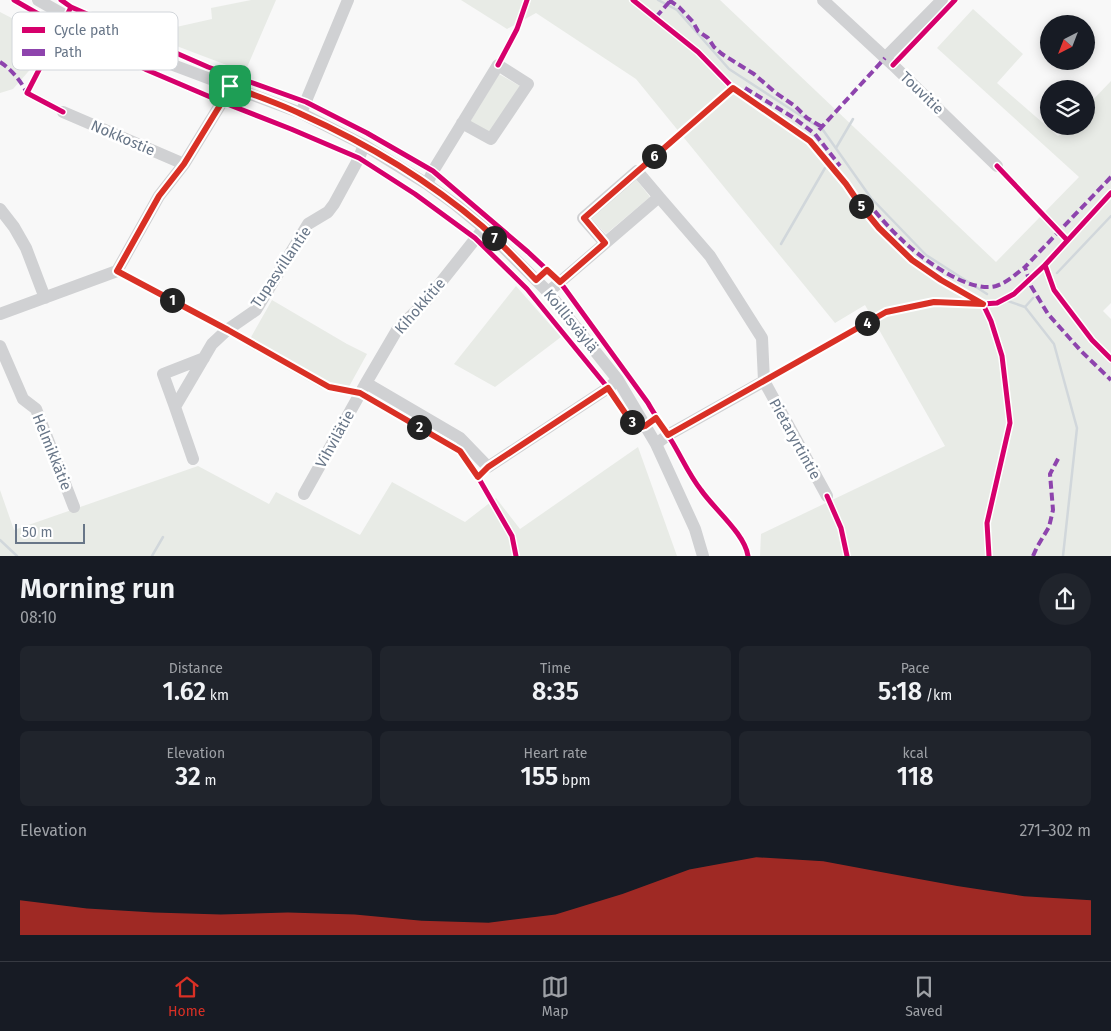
<!DOCTYPE html>
<meta charset="utf-8">
<style>
:root{--surface:#171b24;--page:#20242c;--text:#f1f3f6;--muted:#9ea1a6;--line:#363941;--accent:#d93025}
body{margin:0;font-family:"Fira Sans",sans-serif;background:var(--page);color:var(--text);height:100vh;display:flex;flex-direction:column;font-size:19px;white-space:nowrap}
*{box-sizing:border-box;margin:0}
p{font-size:16px;color:var(--muted)}
.icon{flex:none;width:28px;height:28px;fill:none;stroke:currentColor;stroke-width:2;stroke-linecap:round;stroke-linejoin:round}
.map{position:relative;height:556px;overflow:hidden}
.panel{display:flex;flex-direction:column;background:var(--surface);flex:1}
.panel>*{flex:none}
.needle{width:32px;rotate:222deg}
.fabs{position:absolute;left:1040px;top:15px;display:grid;gap:10px}
.fabs a{display:grid;place-items:center;width:55px;height:55px;border-radius:50%;background:var(--surface);box-shadow:0 2px 12px #0003;font-size:25px}
.scale{position:absolute;left:15px;bottom:12px;width:70px;box-sizing:border-box;padding-left:5px;border:2px solid #687688;border-top:0;font-size:14px;line-height:18px;white-space:nowrap;color:#687688;-webkit-text-stroke:4px #fff;paint-order:stroke}
.pin{position:absolute;display:grid;place-items:center;width:42px;height:42px;color:#fff;margin:-21px;border-radius:10px;box-shadow:0 2px 8px #0006}
.km{position:absolute;width:25px;height:25px;margin:-12px;border-radius:50%;background:#222;color:#fff;font-size:14px;line-height:25px;text-align:center}
.round{display:grid;place-items:center;flex:none;width:52px;height:52px;border-radius:26px;background:var(--page)}
.overview{display:flex;align-items:center;justify-content:space-between;height:85px;padding:0 20px}
h1{font-size:28px;font-weight:600;line-height:38px}
.metrics{display:grid;grid-template-columns:repeat(3,1fr);gap:8px;height:85px;padding:5px 20px}
.metrics div{display:grid;align-content:center;border-radius:8px;background:var(--page);text-align:center}
.metrics b{font-size:25px;font-weight:600}
.metrics small{font-size:14px;font-weight:400}
.metrics p{font-size:14px}
.chart{height:140px;padding:10px 20px}
.chart p{display:flex;justify-content:space-between}
.chart svg{width:100%;height:90px;margin-top:5px;fill:var(--accent);opacity:.7}
.menu{display:flex;justify-content:space-around;align-items:center;height:70px;border-top:1px solid var(--line);background:var(--surface);font-size:14px;color:var(--muted)}
.menu a{display:grid;justify-items:center;gap:2px}
.menu .on{color:var(--accent)}
.map>svg:first-child{display:block}
.green{fill:#e8ebe6}
.lines{fill:none;stroke-linecap:round;stroke-linejoin:round}
.stream{stroke:#d1d7db;stroke-width:2.5}
.minor{stroke:#d0d1d3;stroke-width:12}
.quiet{stroke:#8e44ad;stroke-width:4;stroke-dasharray:8 4;stroke-linecap:butt}
.cycleway-casing{stroke:#fff;stroke-width:8}
.cycleway{stroke:#d6006c;stroke-width:5}
.route-casing{stroke:#fff;stroke-width:10}
.route{stroke:#d93025;stroke-width:6}
.labels{text-anchor:middle;stroke-width:5;stroke-linejoin:round;paint-order:stroke}
.street-label{font-size:15px;fill:#687688;stroke:#fff}
.key{fill:#fff;stroke:#d2d6db;stroke-width:1}
.key-label{font-size:14px;fill:#687688}
</style>
<div class="map">
<svg width="1111" height="556" viewBox="0 0 1111 556">
<rect width="100%" height="100%" fill="#f8f8f8"/>
<!-- green -->
<path class="green" d="M251 0H276L245 72 145 34 212 19 211 8Z
M461 0H720L996 262 1079 177 937 48 973 9 1023 54 997 83 1058 136 1068 126H1086V107L1111 81V303L1103 311 1111 319V556H760L761 534 945 446 865 305 835 323 636 79 536 13 507 29Z
M0 12 29 27 41 43 35 64 13 89 0 93Z
M499 74 520 86 489 133 470 122Z
M636 179 650 197 606 234 591 218Z
M516 286 561 337 495 387 454 364Z
M272 300 347 344 367 354 346 392 322 389 246 346Z
M638 447 677 556H0V490L14 530 198 466 269 504 276 492 360 535 392 482 465 522 496 498 520 529Z"/>
<g class="lines">
<!-- stream -->
<path class="stream" d="M658 0 677 10 729 69 823 130 871 198 926 255 987 294
M836 148 853 119
M781 244 825 168
M1057 273 1111 216
M1005 300 1025 307 1054 344 1077 428 1063 556
M1025 307 1033 298
M0 540 17 556
M152 556 163 537"/>
<!-- minor -->
<path class="minor" d="M38 0 66 16 141 53 301 113 364 145 427 184 456 205 484 228 548 292 618 380 656 444 695 529 703 556
M823 0 893 65 997 166
M885 58 942 0
M63 112 184 164
M301 113 348 0
M427 184 433 171 498 65 528 84 491 139 462 123
M0 209 14 227 26 248 45 298
M548 292 560 282 659 197 637 171 583 218 605 243
M0 314 117 271 159 196 184 164 222 102 230 86
M0 346 23 399 36 409 74 507
M764 381 827 496
M366 383 460 438 488 467 608 388 618 380
M175 407 163 374 204 358
M656 444 668 435 764 381 762 338 710 256 659 197
M193 459 175 407 212 344 227 330 256 310 308 224 328 212 334 204 359 158 364 145
M304 494 366 383 397 330 426 301 484 228"/>
<!-- quiet -->
<path class="quiet" d="M669 0 679 7 693 22 698 31 708 38 714 47 722 54 754 74 776 93 795 106 807 118 822 127
M656 17 671 0
M0 62C11 69 21 81 27 93
M745 88 794 118 815 134 840 166
M819 130 885 58
M1111 177 1025 267 1031 286 1048 314 1081 351 1111 380
M867 202C878 215 889 228 901 239 919 257 969 294 996 286 1008 282 1016 274 1025 267
M1033 556 1037 547 1049 527 1053 510 1050 474 1059 457"/>
<defs>
<path id="cycleway" d="M14 0 61 27 147 70 222 102 291 129 359 158 415 194 475 238 527 289 608 388 636 429 645 426 656 418
M61 0 71 7 208 67 306 102 367 133 433 171 528 252 560 282 648 403C655 416 664 427 671 440 681 456 689 475 701 490 714 509 745 534 748 556
M633 0 698 52 733 88 810 141 846 184 861 206 879 228 912 260 941 280 983 304 997 303 1014 294 1045 265 1054 290 1092 340 1111 359
M498 65 517 29 527 0
M893 65 955 0
M63 112 27 93 61 27 71 7
M997 166 1067 240
M637 171 733 88
M1045 265 1111 193
M117 271 227 330 329 387 360 393 460 451 478 477 488 467
M764 381 886 312 934 302 983 304 991 321 1002 356 1010 423 987 523 989 556
M478 477 512 536 516 556
M827 496 841 528 847 556"/>
</defs>
<!-- cycleway casing -->
<use href="#cycleway" class="cycleway-casing"/>
<!-- cycleway -->
<use href="#cycleway" class="cycleway"/>
</g>
<g class="lines">
<defs>
<path id="route" d="M230 86C254 95 278 103 301 114 366 143 428 180 482 226 501 243 519 262 536 280L547 270 560 282 605 243 584 218 733 88 810 141 846 184 861 206 879 228 912 260 941 280 983 304 934 302 886 312 668 435 656 418 645 426 636 429 608 388 488 467 478 477 460 451 360 393 329 387 228 330 117 271 159 196 184 164 222 102Z"/>
</defs>
<!-- route casing -->
<use href="#route" class="route-casing"/>
<!-- route -->
<use href="#route" class="route"/>
</g>
<g class="labels">
<!-- street labels -->
<g class="street-label">
<text transform="translate(922 93) rotate(44)" y="5">Touvitie</text>
<text transform="translate(123 138) rotate(23)" y="5">Nokkostie</text>
<text transform="translate(281 267) rotate(-56)" y="5">Tupasvillantie</text>
<text transform="translate(420 306) rotate(-49)" y="5">Kihokkitie</text>
<text transform="translate(571 321) rotate(51)" y="5">Koillisväylä</text>
<text transform="translate(335 439) rotate(-61)" y="5">Vihvilätie</text>
<text transform="translate(795 439) rotate(61)" y="5">Pietaryrtintie</text>
<text transform="translate(52 452) rotate(68)" y="5">Helmikkätie</text>
</g>
</g>
<!-- legend -->
<rect x="12" y="12" width="166" height="58" rx="8" class="key"/>
<rect x="22" y="27" width="23" height="6" fill="#d6006c"/>
<rect x="22" y="49" width="23" height="7" fill="#8e44ad"/>
<g class="key-label">
<text x="54" y="35">Cycle path</text>
<text x="54" y="57">Path</text>
</g>
</svg>
<div class="fabs">
<a><svg class="needle" viewBox="-14 -14 28 28"><path d="M0-13l5 13h-10z" fill="#e53935"/><path d="M0 13l5-13h-10z" fill="#9ea1a6"/></svg></a>
<a><svg class="icon" aria-label="layers" viewBox="0 0 24 24"><path d="M12 4l9 5-9 5-9-5zM3 14l9 5 9-5"/></svg></a>
</div>
<div class="scale">50 m</div>
<div class="pin" style="left:230px;top:86px;background:#1e9e55"><svg class="icon" aria-label="arrive" viewBox="0 0 24 24"><path d="M6 21V4h12l-3 4 3 4H6"/></svg></div>
<b class="km" style="left:172px;top:300px">1</b>
<b class="km" style="left:419px;top:427px">2</b>
<b class="km" style="left:632px;top:422px">3</b>
<b class="km" style="left:867px;top:323px">4</b>
<b class="km" style="left:861px;top:206px">5</b>
<b class="km" style="left:654px;top:156px">6</b>
<b class="km" style="left:494px;top:238px">7</b>
</div>
<section class="panel">
<div class="overview"><div><h1>Morning run</h1><p>08:10</p></div><a class="round"><svg class="icon" aria-label="share" viewBox="0 0 24 24"><path d="M12 15V3M7 8l5-5 5 5M5 13v7h14v-7"/></svg></a></div>
<div class="metrics">
<div><p>Distance</p><b>1.62<small> km</small></b></div>
<div><p>Time</p><b>8:35</b></div>
<div><p>Pace</p><b>5:18<small> /km</small></b></div>
</div>
<div class="metrics">
<div><p>Elevation</p><b>32<small> m</small></b></div>
<div><p>Heart rate</p><b>155<small> bpm</small></b></div>
<div><p>kcal</p><b>118</b></div>
</div>
<div class="chart"><p><span>Elevation</span>271–302 m</p>
<svg viewBox="0 0 160 44" preserveAspectRatio="none"><path d="M0 44V27L10 31L20 33L30 34L40 33L50 34L60 37L70 38L80 34L90 24L100 12L110 6L120 8L130 14L140 20L150 25L160 27V44z"/></svg>
</div>
</section>
<nav class="menu">
<a class="on"><svg class="icon" aria-label="home" viewBox="0 0 24 24"><path d="M3 11l9-7 9 7M6 9v11h12V9"/></svg>Home</a>
<a><svg class="icon" aria-label="map" viewBox="0 0 24 24"><path d="M3 6l6-2 6 2 6-2v14l-6 2-6-2-6 2zM9 4v14M15 6v14"/></svg>Map</a>
<a><svg class="icon" aria-label="saved" viewBox="0 0 24 24"><path d="M7 4h10v16l-5-4-5 4z"/></svg>Saved</a>
</nav>
